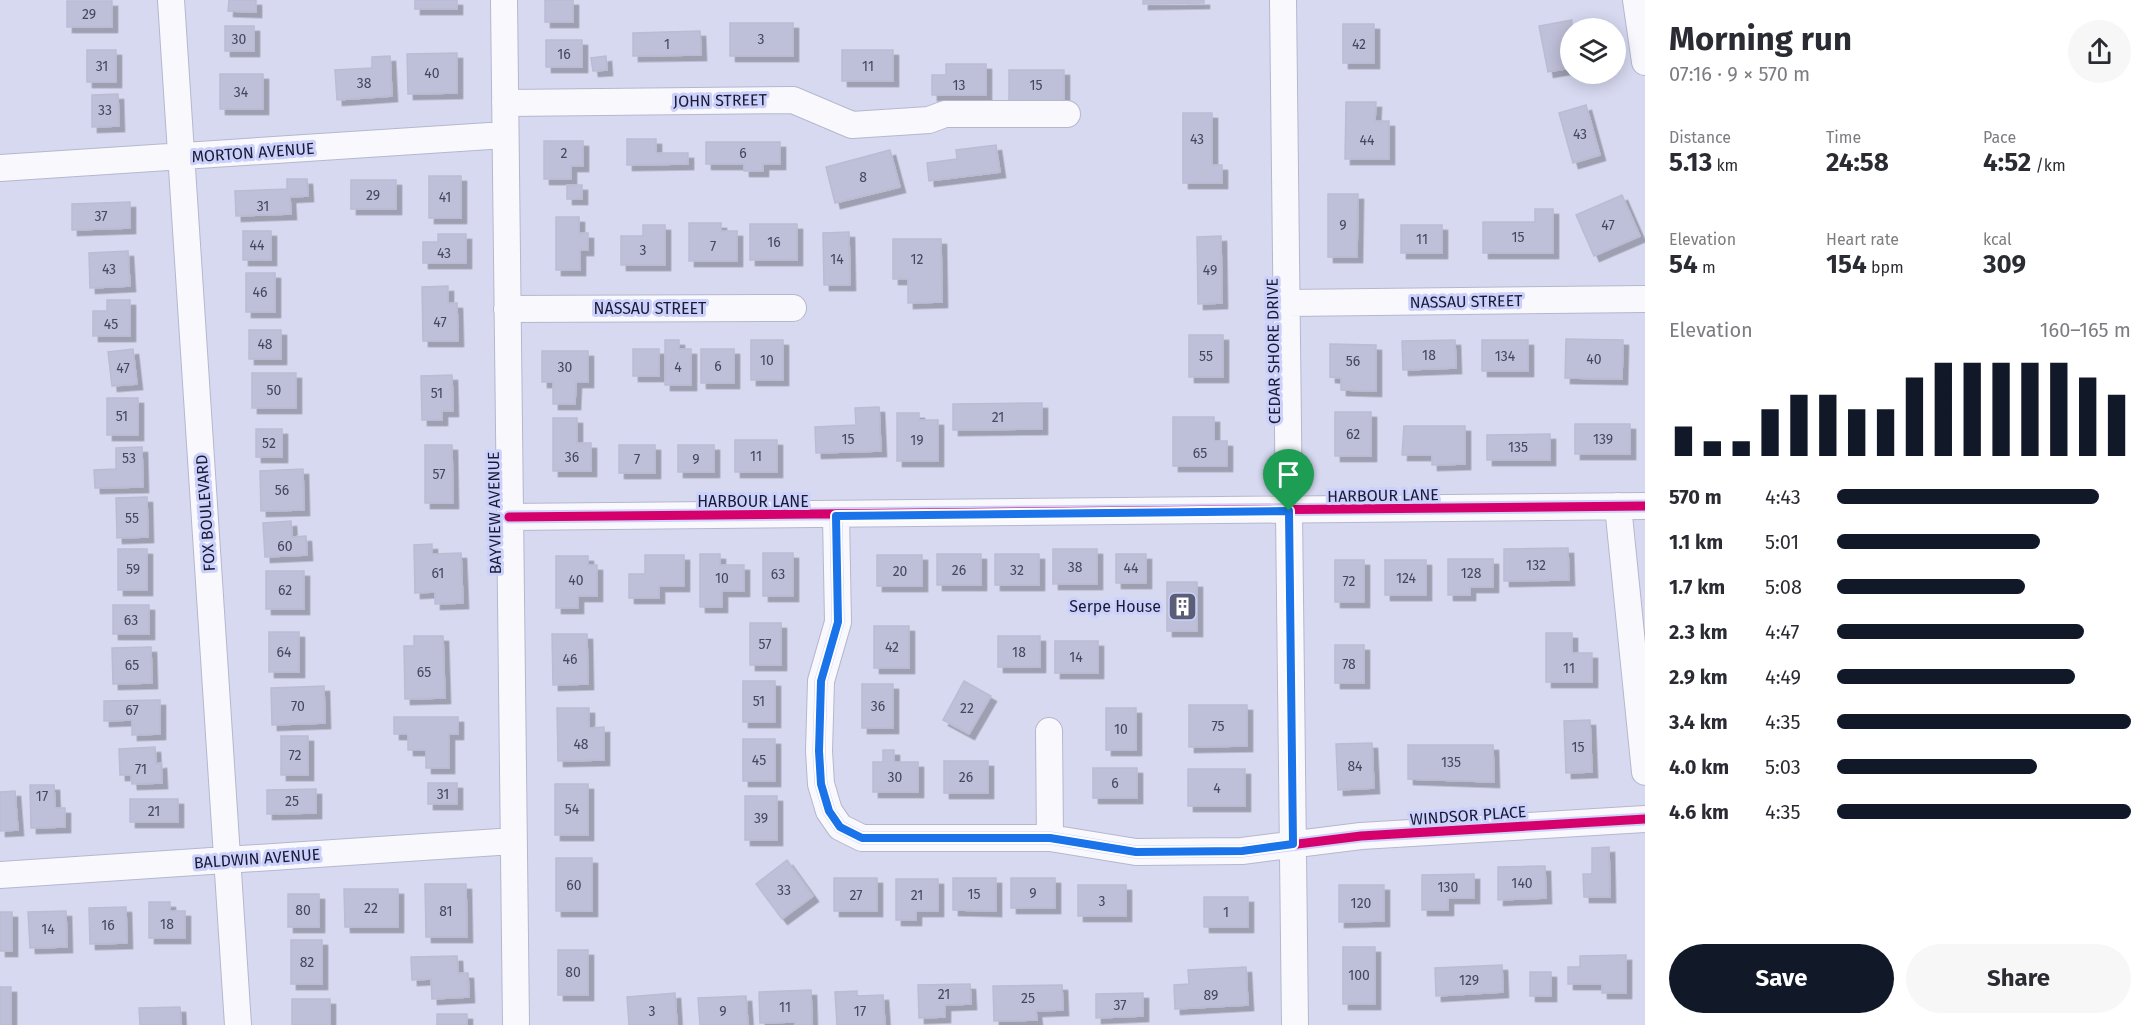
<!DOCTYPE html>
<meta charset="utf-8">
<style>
:root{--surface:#fff;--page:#f7f7f7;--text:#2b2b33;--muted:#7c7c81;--accent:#111827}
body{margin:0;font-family:"Fira Sans",sans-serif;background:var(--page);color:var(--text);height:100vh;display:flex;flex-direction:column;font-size:22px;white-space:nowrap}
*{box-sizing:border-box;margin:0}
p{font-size:20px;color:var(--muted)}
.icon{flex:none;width:33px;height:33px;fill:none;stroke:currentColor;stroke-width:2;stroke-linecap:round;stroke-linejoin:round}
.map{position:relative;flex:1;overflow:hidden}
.drawer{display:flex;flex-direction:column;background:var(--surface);width:510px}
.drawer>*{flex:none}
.controls{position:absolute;left:1560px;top:18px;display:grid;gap:12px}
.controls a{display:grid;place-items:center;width:66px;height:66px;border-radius:50%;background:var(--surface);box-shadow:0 3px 15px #0003;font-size:30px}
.pin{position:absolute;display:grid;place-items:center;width:51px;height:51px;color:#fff;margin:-62px -26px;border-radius:50% 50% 50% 0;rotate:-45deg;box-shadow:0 0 6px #0007}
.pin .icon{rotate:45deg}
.round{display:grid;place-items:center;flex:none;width:63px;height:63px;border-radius:32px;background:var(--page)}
.head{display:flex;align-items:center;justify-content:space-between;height:102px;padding:0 24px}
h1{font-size:33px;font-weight:700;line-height:45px}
.stats{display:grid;grid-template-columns:repeat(3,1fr);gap:9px;height:102px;padding:6px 24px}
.stats div{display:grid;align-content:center}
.stats b{font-size:26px;font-weight:700}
.stats small{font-size:16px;font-weight:400}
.stats p{font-size:16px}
.chart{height:168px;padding:12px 24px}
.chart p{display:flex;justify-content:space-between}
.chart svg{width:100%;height:108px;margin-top:6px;stroke:var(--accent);stroke-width:6}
.primary-button{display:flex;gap:12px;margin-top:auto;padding:12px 24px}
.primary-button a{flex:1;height:69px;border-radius:36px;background:var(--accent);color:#fff;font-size:24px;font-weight:700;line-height:69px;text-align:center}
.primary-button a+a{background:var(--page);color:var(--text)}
ul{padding:0 24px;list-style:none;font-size:20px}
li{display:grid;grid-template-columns:96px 72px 1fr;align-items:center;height:45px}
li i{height:15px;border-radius:8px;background:var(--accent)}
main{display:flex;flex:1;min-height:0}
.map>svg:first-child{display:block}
.building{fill:#bebfd8;stroke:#babcd4;stroke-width:1.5;filter:url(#shadow)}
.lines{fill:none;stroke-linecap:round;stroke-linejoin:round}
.minor-casing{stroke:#b5b7cf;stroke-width:28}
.minor{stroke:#f9f9fd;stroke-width:26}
.cycleway-casing{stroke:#ccd1fc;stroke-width:13}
.cycleway{stroke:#d6006c;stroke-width:9}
.route-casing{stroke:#fff;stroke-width:12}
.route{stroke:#1a73e8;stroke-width:8}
.labels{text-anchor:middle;stroke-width:6;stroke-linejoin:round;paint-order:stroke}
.number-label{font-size:14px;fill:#454660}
.street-label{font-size:16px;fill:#191a34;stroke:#ccd1fc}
.poi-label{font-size:16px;fill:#191a34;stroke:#ccd1fc;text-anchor:end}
</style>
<main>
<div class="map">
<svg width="1645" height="1025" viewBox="0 0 1645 1025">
<defs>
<filter id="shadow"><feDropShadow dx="5.5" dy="5.5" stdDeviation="0" flood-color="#0004"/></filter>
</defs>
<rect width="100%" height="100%" fill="#d7d9f1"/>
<!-- building -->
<path class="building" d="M229 0H256V12L228 11Z
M415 0H457V9H415Z
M545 0H573V22H545Z
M1143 0H1204V3L1143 4Z
M67 1H112V27H67Z
M1572 20 1570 68 1548 72 1539 26Z
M730 23H793V56H730Z
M1343 24H1374V63H1343Z
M225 26H254V51H225Z
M700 31 701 55 633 56V33Z
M546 40H582V67H546Z
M87 50H116V82H87Z
M842 50H893V81H842Z
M457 53V93L408 94 407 54Z
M390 56 392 96 337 100 335 70 372 68V57Z
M606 56 607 70 593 71 591 58Z
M946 64H986V95H932V75H946Z
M1009 70H1064V101H1009Z
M220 74H263V109H220Z
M118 94 119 126 92 127V95Z
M1346 102H1376L1375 121H1389V159H1345Z
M1586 105 1600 155 1573 163 1559 113Z
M1183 113H1212V165H1222V183H1183Z
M627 139H656V153H688V164L627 165Z
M544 141H583V166H571V179H544Z
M706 142H780V164H763V171H744V164H706Z
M996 145 1000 172 929 181 927 163 957 159 956 150Z
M890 150 900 187 835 203 826 167Z
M429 176H461V218H429Z
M287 179H307L308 196 290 197 291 214 236 216 235 191 287 189Z
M351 180H396V209H351Z
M567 185H582V199H567Z
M1328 194H1358L1357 257H1328Z
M1622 195 1640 236 1594 256 1576 215Z
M130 202V228L72 230V204Z
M1535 209H1553V253H1483V222H1535Z
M556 217H579V233H588V250H580V270H556Z
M689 223H721V231H737V261H689Z
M750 224H797V260H750Z
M643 225H665V265H621V236H643Z
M1401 225H1442V253H1401Z
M243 231H271V260H243Z
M849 232 850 285H824L823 233Z
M438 234H466V263H423V242H438Z
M1221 236 1222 303 1198 304 1197 237Z
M893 239H941L942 302 908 303V279H893Z
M128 251 130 286 90 288 89 253Z
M246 273H275V312H246Z
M448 286V303H457L458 341H423L422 287Z
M107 300H130V336H93V311H107Z
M249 330H281V359H249Z
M1189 335H1223V377H1189Z
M1566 339 1623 340 1622 379 1565 378Z
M665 340H679V349H691V385H665Z
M751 340H783V380H751Z
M1455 340 1456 368 1403 370 1402 341Z
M1482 340H1528V371H1482Z
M1330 344 1376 345V391L1341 390V378L1330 377Z
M133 349 137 384 112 386 108 352Z
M633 349H659V376H633Z
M701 349H734V383H701Z
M542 351H588V382H576L575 404H553V382H542Z
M252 373H296V408H252Z
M452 375 453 411H442V420H422L421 376Z
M107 398H138V435H107Z
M1042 403V429L953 430V404Z
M879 407 881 451 816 453 815 427 856 425 855 408Z
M1335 412H1371V456H1335Z
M897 413H919V420H938V461H897Z
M1173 417H1214V441H1227V466H1173Z
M553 418H577V443H591V471H553Z
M1575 424H1630V454H1575Z
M1404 426H1465V464L1432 465V455H1402Z
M256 429H282V457H256Z
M1550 434V460H1487V435Z
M735 440H777V472H735Z
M425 445H452L453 503H425Z
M619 445H655V473H619Z
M678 445H714V472H678Z
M142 447 143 487 95 488 94 470 116 469V448Z
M303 469 304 510 261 511 260 471Z
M147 497 148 537 117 538 116 498Z
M291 521 292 537 306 536 307 555 265 557 263 523Z
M432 544V554L461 553 463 603 435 604V592L415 593 414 545Z
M1568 548 1569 580 1504 581V549Z
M118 549H147V590H118Z
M1053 549H1097V584H1053Z
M763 553H793V596H763Z
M700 554H720V565H744V591H722V607H700Z
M937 554H981V585H937Z
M995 554H1039V585H995Z
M1116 554H1146V583H1116Z
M645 555H684V586H659V598H629V574H645Z
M877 555H922V586H877Z
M556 556H588V565H597V596H578V608H556Z
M1448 559H1493V587H1470V595H1448Z
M1335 560H1364V602H1335Z
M1385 560H1426V595H1385Z
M266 571H304V609H266Z
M1167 582H1197V631H1167Z
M113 605H149V634H113Z
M750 623H781V665H750Z
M874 626H909V668H874Z
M269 632H299V672H269Z
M1546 633H1572V653H1592V682H1546Z
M552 634H587L588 684 553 685Z
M414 636H443L445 698 405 699 404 646H414Z
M998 636H1040V667H998Z
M1055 641H1098V673H1055Z
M1335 645H1364V683H1335Z
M151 647 152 683 113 684 112 648Z
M743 681H775V722H743Z
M964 681 991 696 969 734 943 720Z
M862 684H893V728H862Z
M324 686 325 723 272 725 271 688Z
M160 700V734L132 735V720L104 721V701Z
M1189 705H1247V746L1189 747Z
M557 708H589V728L604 727V760L558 761Z
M1106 708H1136V750H1106Z
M394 717H458V734H449V768H426V750H408V734H394Z
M1590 720 1592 772 1566 773 1564 721Z
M281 736H308V775H281Z
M743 739H775V781H743Z
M1372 743 1374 788 1338 790 1336 744Z
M1408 745H1493L1494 782 1408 779Z
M155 747 156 764 161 763 162 783 132 784 131 775H120L119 749Z
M883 750H894V762H918V792H873V762H883Z
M944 761H988V793H944Z
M1093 768H1137V798H1093Z
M1188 769H1245V806H1188Z
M428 783H457V804H428Z
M555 784H588V835H555Z
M30 785H54L55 808H65V827L31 828Z
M316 789V813L267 814V790Z
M15 791 18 830 0 831V792Z
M745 796H777V840H745Z
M130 799H178V822H130Z
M1609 847 1610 897H1584L1583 874H1592V848Z
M556 858H592V911H556Z
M787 860 813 896 782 919 756 884Z
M1545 866 1546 898 1498 900V867Z
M1474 874V898H1448V910H1422V875Z
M834 878H877V911H834Z
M953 878H996V911L953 910Z
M1011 878H1055V908H1011Z
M896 879H938V911H916V920H896Z
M425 884H466L467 937H426Z
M1078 885H1126V916H1078Z
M1339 885H1384V921L1339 922Z
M344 889H398V927H345Z
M288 894H319V927H288Z
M1204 897H1248V927H1204Z
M149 902H170V911H185V938H149Z
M126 907 127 943 90 944 89 908Z
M66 911 67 947 30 948 28 912Z
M0 912H12V951H0Z
M291 940H322V984H291Z
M1343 947H1375V1004H1343Z
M558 950H588V995H558Z
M1626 955V993H1602V984H1568V967H1580V956Z
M457 956 458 973H468L469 997 432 999 431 979 412 980 411 957Z
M1502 965 1503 992 1436 996 1435 968Z
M1246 967 1248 1005 1175 1009 1174 985 1189 984 1188 970Z
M1530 972H1551V996H1530Z
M970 984 971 1004 945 1005V1017L919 1018 918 985Z
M1062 985 1063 1010 1036 1011 1037 1020 994 1021 993 986Z
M0 987H11V1025H0Z
M811 990 812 1025H795V1022L760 1023 759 992Z
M857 991V996L883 995 885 1025H837L835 992Z
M675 993 677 1025H629L627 997Z
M1143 993V1016L1096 1018V994Z
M746 996 748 1025H700L698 998Z
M292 999H330V1025H292Z
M180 1007 181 1025H140L139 1008Z
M437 1014H467V1025H437Z"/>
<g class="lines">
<defs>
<path id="minor" d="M171 0 238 1025
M504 0 516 1025
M1283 0 1295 1025
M1636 0 1645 62
M505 103 793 100 852 125 929 120 945 114H1067
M0 168 505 135
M1287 303 1645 299
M507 309 793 308
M1618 506 1645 772
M836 516 838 622 821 681 819 751 821 784 829 811 840 827 862 838H1050L1136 852 1242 851 1361 836 1645 819
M509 517 1645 506
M1049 731 1050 838
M0 875 513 841"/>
</defs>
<!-- minor casing -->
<use href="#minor" class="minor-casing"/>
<!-- minor -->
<use href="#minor" class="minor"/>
<defs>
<path id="cycleway" d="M836 516 838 622 821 681 819 751 821 784 829 811 840 827 862 838H1050L1136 852 1242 851 1361 836 1645 819
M509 517 1645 506"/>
</defs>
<!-- cycleway casing -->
<use href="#cycleway" class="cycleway-casing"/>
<!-- cycleway -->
<use href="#cycleway" class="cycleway"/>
</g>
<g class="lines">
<defs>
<path id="route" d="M1289 511 1293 844 1242 851 1136 852 1050 838H862L840 827 829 811 821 784 819 751 821 681 838 622 836 516Z"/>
</defs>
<!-- route casing -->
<use href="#route" class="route-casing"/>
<!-- route -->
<use href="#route" class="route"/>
</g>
<!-- icons -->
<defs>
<symbol id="building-square" viewBox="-11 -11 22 22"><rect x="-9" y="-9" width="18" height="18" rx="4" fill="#5c5d76" stroke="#ccd1fc"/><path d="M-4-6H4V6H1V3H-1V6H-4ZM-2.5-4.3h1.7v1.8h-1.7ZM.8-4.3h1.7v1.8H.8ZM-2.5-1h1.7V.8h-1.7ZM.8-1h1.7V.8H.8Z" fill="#fff"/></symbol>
</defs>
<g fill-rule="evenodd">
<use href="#building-square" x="1166" y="590" width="33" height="33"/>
</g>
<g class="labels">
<!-- number labels -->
<g class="number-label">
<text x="89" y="19">29</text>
<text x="239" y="44">30</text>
<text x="761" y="44">3</text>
<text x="667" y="49">1</text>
<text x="1359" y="49">42</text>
<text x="564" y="59">16</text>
<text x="102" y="71">31</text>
<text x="868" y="71">11</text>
<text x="432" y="78">40</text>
<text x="364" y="88">38</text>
<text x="959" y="90">13</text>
<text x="1036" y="90">15</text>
<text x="241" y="97">34</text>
<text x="105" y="115">33</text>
<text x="1580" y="139">43</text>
<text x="1197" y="144">43</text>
<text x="1367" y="145">44</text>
<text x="564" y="158">2</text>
<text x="743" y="158">6</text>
<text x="863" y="182">8</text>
<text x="373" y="200">29</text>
<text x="445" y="202">41</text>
<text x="263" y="211">31</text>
<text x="101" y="221">37</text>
<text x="1343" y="230">9</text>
<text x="1608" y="230">47</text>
<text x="1518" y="242">15</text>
<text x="1422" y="244">11</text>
<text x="774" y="247">16</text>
<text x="257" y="250">44</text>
<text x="713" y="251">7</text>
<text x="643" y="255">3</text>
<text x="444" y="258">43</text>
<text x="837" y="264">14</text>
<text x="917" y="264">12</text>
<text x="109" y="274">43</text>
<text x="1210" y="275">49</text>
<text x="260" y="297">46</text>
<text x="440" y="327">47</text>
<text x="111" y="329">45</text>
<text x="265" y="349">48</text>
<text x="1429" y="360">18</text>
<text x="1206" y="361">55</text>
<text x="1505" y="361">134</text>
<text x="1594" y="364">40</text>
<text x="767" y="365">10</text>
<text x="1353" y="366">56</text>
<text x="718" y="371">6</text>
<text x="565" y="372">30</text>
<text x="678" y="372">4</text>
<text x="123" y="373">47</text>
<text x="274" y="395">50</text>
<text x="437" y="398">51</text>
<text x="122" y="421">51</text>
<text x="998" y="422">21</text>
<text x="1353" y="439">62</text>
<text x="848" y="444">15</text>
<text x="1603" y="444">139</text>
<text x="917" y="445">19</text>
<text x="269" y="448">52</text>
<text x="1518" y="452">135</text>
<text x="1200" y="458">65</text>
<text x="756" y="461">11</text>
<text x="572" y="462">36</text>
<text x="129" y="463">53</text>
<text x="637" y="464">7</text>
<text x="696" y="464">9</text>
<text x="439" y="479">57</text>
<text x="282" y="495">56</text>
<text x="132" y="523">55</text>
<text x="285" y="551">60</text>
<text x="1536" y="570">132</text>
<text x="1075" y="572">38</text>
<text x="1131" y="573">44</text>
<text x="133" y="574">59</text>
<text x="959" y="575">26</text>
<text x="1017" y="575">32</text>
<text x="900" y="576">20</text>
<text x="438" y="578">61</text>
<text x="1471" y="578">128</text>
<text x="778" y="579">63</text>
<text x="722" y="583">10</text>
<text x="1406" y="583">124</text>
<text x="576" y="585">40</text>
<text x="1349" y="586">72</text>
<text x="285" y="595">62</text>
<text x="131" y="625">63</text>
<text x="765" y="649">57</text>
<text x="892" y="652">42</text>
<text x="284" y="657">64</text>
<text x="1019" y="657">18</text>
<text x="1076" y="662">14</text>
<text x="570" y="664">46</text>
<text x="1349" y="669">78</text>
<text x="132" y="670">65</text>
<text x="1569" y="673">11</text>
<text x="424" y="677">65</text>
<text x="759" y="706">51</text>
<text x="298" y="711">70</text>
<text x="878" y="711">36</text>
<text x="967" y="713">22</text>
<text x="132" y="715">67</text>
<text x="1218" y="731">75</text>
<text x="1121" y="734">10</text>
<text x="581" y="749">48</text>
<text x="1578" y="752">15</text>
<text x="295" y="760">72</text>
<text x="759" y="765">45</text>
<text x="1451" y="767">135</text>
<text x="1355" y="771">84</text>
<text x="141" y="774">71</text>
<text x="895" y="782">30</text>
<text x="966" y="782">26</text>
<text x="1115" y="788">6</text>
<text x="1217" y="793">4</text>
<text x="443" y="799">31</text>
<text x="42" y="801">17</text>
<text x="292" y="806">25</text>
<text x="572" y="814">54</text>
<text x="154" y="816">21</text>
<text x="761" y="823">39</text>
<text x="1522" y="888">140</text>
<text x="574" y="890">60</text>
<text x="1448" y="892">130</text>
<text x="784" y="895">33</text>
<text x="1033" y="898">9</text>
<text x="974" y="899">15</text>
<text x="856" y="900">27</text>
<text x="917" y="900">21</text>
<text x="1102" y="906">3</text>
<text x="1361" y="908">120</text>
<text x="371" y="913">22</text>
<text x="303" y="915">80</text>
<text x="446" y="916">81</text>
<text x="1226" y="917">1</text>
<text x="167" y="929">18</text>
<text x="108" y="930">16</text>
<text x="48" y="934">14</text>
<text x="307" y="967">82</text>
<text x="573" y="977">80</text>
<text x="1359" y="980">100</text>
<text x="1469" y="985">129</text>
<text x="944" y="999">21</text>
<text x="1211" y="1000">89</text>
<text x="1028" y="1003">25</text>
<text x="1120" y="1010">37</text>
<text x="785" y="1012">11</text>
<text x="652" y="1016">3</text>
<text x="723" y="1016">9</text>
<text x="860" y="1016">17</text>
</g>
<!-- street labels -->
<g class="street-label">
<text transform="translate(720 100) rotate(-1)" y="6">JOHN STREET</text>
<text transform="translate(253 152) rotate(-4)" y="6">MORTON AVENUE</text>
<text transform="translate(1466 301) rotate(-1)" y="6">NASSAU STREET</text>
<text x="650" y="314">NASSAU STREET</text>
<text transform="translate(1273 351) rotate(-91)" y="6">CEDAR SHORE DRIVE</text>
<text transform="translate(1383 495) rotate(-1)" y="6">HARBOUR LANE</text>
<text x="753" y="507">HARBOUR LANE</text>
<text transform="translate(205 513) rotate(-94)" y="6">FOX BOULEVARD</text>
<text transform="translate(494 513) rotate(-91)" y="6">BAYVIEW AVENUE</text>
<text transform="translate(1468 815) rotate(-4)" y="6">WINDSOR PLACE</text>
<text transform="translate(257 858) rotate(-4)" y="6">BALDWIN AVENUE</text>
</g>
<!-- poi labels -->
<g class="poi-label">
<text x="1161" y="612">Serpe House</text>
</g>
</g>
</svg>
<div class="controls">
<a><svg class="icon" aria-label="layers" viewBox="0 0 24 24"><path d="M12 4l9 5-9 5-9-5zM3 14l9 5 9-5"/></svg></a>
</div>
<div class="pin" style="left:1289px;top:511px;background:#1e9e55"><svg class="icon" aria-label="arrive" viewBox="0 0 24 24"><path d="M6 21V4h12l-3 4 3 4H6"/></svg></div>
</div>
<section class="drawer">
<div class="head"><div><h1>Morning run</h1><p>07:16 · 9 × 570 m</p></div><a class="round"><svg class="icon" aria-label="share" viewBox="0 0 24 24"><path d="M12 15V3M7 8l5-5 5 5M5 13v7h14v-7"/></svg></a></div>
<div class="stats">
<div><p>Distance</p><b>5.13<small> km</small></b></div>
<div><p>Time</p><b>24:58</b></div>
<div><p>Pace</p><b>4:52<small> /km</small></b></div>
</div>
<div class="stats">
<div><p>Elevation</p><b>54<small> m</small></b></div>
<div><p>Heart rate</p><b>154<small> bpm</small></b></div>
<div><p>kcal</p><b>309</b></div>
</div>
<div class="chart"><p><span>Elevation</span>160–165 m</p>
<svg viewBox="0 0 160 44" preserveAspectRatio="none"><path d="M5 44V32M15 44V38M25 44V38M35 44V25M45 44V19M55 44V19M65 44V25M75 44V25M85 44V12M95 44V6M105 44V6M115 44V6M125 44V6M135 44V6M145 44V12M155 44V19"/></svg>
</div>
<ul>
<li><b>570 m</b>4:43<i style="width:89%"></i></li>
<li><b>1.1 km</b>5:01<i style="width:69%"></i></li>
<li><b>1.7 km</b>5:08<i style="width:64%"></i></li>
<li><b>2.3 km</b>4:47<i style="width:84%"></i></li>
<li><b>2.9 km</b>4:49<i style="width:81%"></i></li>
<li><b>3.4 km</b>4:35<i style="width:100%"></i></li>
<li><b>4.0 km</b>5:03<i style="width:68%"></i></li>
<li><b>4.6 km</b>4:35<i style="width:100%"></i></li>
</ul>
<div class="primary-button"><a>Save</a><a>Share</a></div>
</section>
</main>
